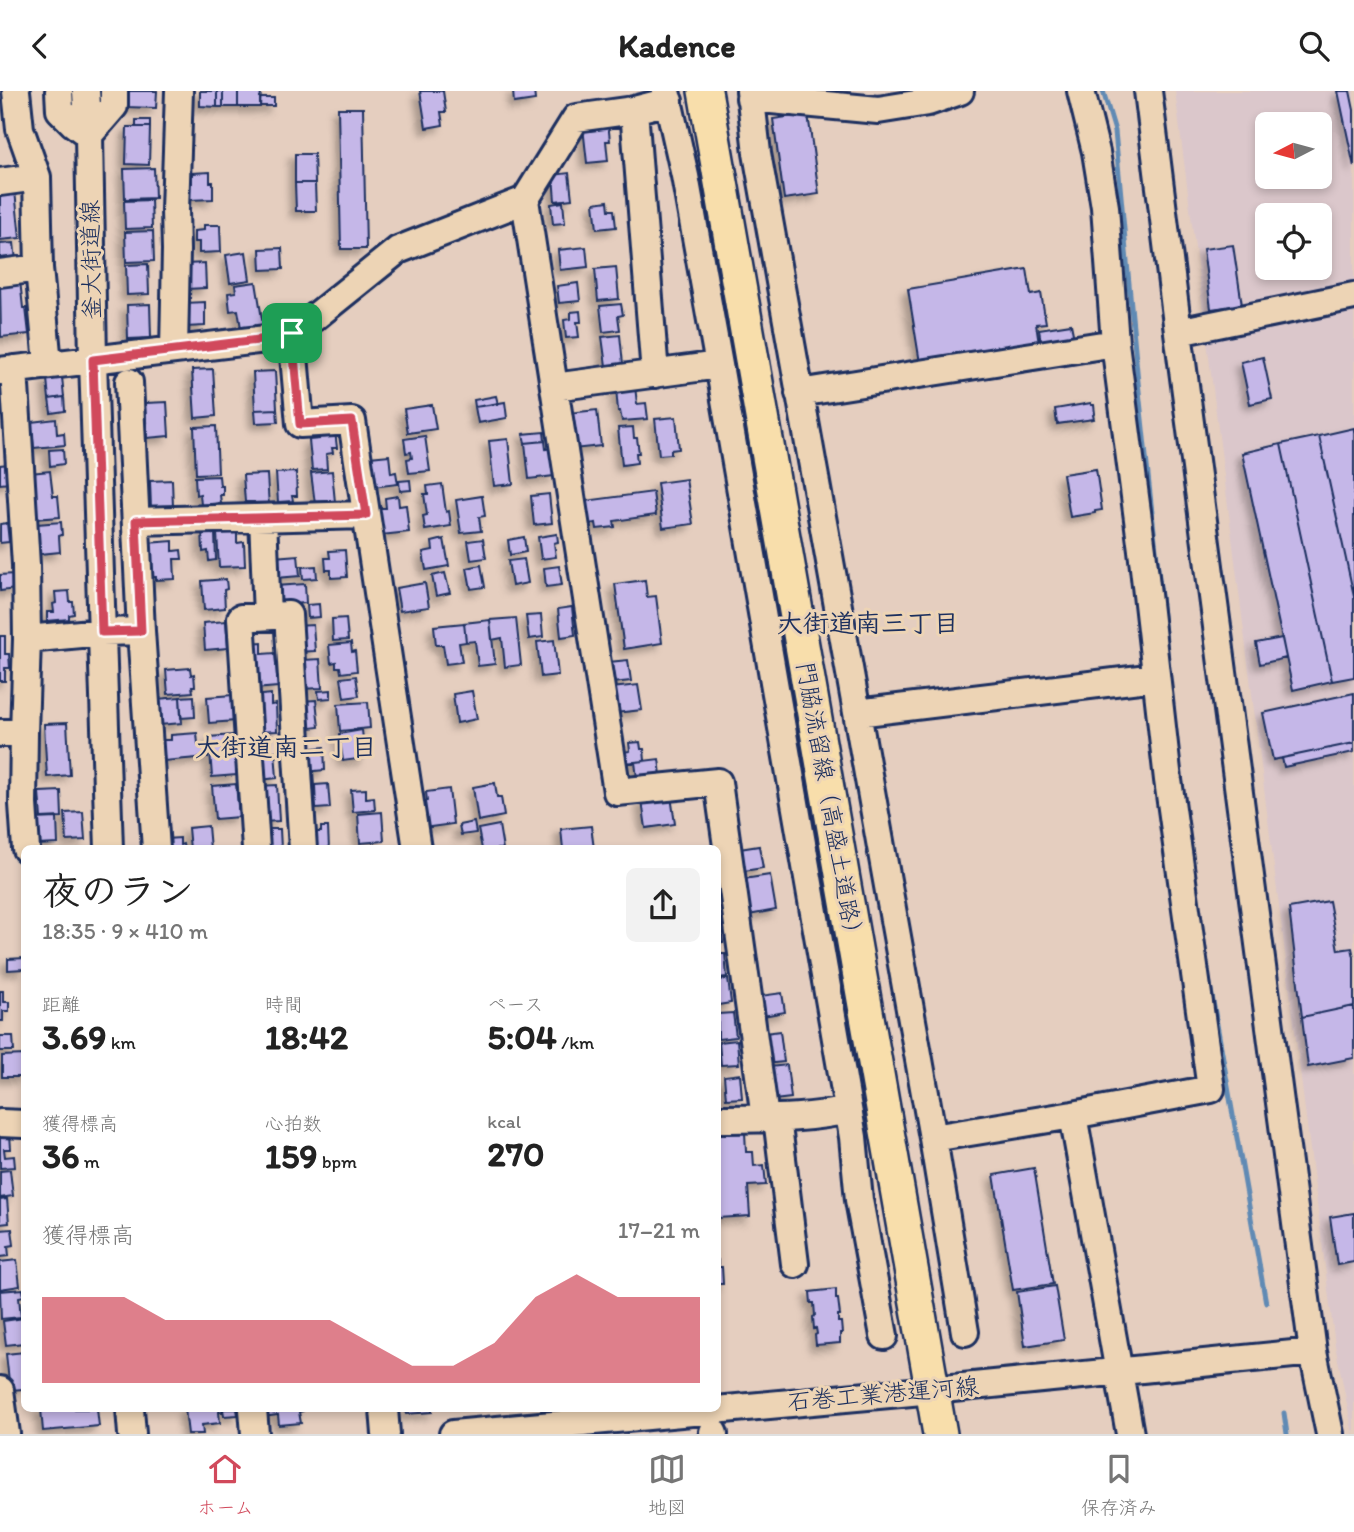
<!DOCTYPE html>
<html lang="ja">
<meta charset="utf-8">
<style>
:root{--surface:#fff;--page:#f2f2f2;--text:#222;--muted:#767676;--line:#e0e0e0;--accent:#d1495b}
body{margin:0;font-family:Itim,"Klee One",sans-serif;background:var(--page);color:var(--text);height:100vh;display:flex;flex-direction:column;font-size:26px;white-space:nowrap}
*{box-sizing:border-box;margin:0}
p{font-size:23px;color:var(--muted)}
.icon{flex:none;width:38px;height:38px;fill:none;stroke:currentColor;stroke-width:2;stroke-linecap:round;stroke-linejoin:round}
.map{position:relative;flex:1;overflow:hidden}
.details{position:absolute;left:21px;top:754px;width:700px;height:567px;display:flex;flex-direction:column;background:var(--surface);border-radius:10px;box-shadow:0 4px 10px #0003}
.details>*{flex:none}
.needle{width:46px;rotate:264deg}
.buttons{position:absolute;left:1255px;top:21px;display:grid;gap:14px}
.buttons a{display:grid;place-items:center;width:77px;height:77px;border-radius:10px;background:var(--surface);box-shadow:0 4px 10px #0003;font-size:35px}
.pin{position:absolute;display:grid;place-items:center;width:60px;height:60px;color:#fff;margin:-30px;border-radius:14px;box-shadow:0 4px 10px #0006}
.round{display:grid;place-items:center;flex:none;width:74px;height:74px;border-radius:10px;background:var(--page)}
.overview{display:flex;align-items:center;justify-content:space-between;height:119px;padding:0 21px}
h1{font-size:38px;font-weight:700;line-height:52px}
.stats{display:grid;grid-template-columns:repeat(3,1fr);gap:10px;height:119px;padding:7px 21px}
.stats div{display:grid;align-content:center}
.stats b{font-size:35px;font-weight:700}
.stats small{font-size:19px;font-weight:400}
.stats p{font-size:19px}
.chart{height:196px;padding:14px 21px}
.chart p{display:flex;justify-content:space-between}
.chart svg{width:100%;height:126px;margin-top:7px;fill:var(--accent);opacity:.7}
header{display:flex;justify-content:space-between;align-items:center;height:91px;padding:0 21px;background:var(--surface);font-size:32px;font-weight:700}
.tabs{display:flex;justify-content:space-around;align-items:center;height:98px;border-top:2px solid var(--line);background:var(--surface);font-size:19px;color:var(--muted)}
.tabs a{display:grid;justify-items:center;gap:4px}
.tabs .current{color:var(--accent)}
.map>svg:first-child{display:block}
.built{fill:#dbc7cb;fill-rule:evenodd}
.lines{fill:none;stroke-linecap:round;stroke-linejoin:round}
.stream{stroke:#608ab4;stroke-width:5}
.building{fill:#c5b7e8;stroke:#1b2f5e;stroke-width:2;filter:url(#shadow)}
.minor-casing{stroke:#1b2f5e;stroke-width:32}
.major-casing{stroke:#1b2f5e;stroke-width:38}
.minor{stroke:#edd4b5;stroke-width:26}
.major{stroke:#f8deab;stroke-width:33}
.route-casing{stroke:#fff;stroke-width:14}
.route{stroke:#d1495b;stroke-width:9}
.labels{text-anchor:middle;stroke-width:6;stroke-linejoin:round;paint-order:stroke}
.street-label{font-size:24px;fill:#1b2f5e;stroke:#edd4b5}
.neighbourhood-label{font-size:26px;font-weight:bold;fill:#1b2f5e;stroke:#edd4b5}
</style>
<header><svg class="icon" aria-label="back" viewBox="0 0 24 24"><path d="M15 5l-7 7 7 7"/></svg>Kadence<svg class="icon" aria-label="search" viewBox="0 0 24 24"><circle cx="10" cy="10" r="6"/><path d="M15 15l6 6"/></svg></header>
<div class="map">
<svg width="1354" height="1343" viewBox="0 0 1354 1343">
<defs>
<filter id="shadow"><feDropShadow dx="-5.5" dy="5.5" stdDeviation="3.5" flood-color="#0004"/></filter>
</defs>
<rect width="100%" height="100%" fill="#e5cebf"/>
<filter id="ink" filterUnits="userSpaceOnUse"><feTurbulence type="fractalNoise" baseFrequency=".0143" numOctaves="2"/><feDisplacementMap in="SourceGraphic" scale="14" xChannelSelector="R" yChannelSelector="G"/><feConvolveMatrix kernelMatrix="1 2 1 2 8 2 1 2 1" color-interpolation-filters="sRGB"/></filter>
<g filter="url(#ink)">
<!-- built -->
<path class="built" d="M1175 0H1354V1343H1353L1335 1254ZM1267 33H1320V86H1267ZM1267 124H1320V177H1267Z"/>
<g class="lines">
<!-- stream -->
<path class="stream" d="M1103 0 1115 40 1138 291 1173 618
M1209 888 1266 1212
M1284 1322 1287 1343"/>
</g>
<!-- building -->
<path class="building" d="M125 0H157L156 17 125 16Z
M200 0H217V16L200 15Z
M217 0H223V16H217Z
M223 0H238V16H223Z
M238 0H261L260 16H238Z
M420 0H443L446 21H441L443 34 426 37Z
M513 0H534L535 9 514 12Z
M1338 0H1350L1354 19V76Z
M260 7H274V15H260Z
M338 17H363L366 158H341Z
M808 23 819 103 784 108 773 28Z
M136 29H150V36H136Z
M608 31 610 50H606L608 70 587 72 583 36Z
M127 36H150L149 74 126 73Z
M295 63H314L315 92H295Z
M154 77 155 107 125 108 124 78Z
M210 81V91H213V108L189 109V92H192V82Z
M569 82 572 108 555 110 553 84Z
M295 92H315L316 120H296Z
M15 100 20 147 0 149V101Z
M151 109 152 137 125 138 124 110Z
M608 110 609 119H614L616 136 597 138 594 112Z
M563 111 565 132 553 133 551 113Z
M204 134H220L221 161 199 162V151H194V140L204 139Z
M153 140 154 170 126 171 125 141Z
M14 152 16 170 0 172V153Z
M1233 154 1242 214 1211 218 1203 158Z
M586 156 588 176 560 179 558 159Z
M282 157 283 178 261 179 260 158Z
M246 161 250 189 230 192 226 164Z
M205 172 206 197 186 198 185 173Z
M148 173 149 203 127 204 126 174Z
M616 176 619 208 598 210 595 178Z
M1027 178 1031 204 1041 202 1046 232 1036 233 1039 253 920 272 908 198Z
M20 189 23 217H26L29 243 1 246 0 191Z
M256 191 263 234 241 237 238 219 230 220 228 202 236 201 235 194Z
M578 192 580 210 559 212 557 195Z
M205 211V235L185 236 184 212Z
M150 213 151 247 128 248 127 214Z
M621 213 623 224 618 225 620 239 603 241 600 215Z
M580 220 581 231H577L579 246 566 247 564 229 571 228V221Z
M1071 233 1074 248 1041 253 1039 238Z
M620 244 623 273 606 275 602 246Z
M1263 266 1272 308 1250 313 1241 271Z
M213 278 216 325 195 327 192 279Z
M275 280 277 318 255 319 253 281Z
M62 286 64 306 49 308 47 288Z
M635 295 637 313 646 312 648 328 622 330 620 320H618L616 297Z
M496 305 498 313 475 316 474 309Z
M64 306 65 320 51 322 49 308Z
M167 311 169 345 147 347 145 312Z
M505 311 507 327 478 332 475 316Z
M1091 312V314H1094L1095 323 1093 324 1094 328 1057 333 1055 318Z
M432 314 436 338 408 342 404 318Z
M277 318 278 331 256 332 255 319Z
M597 319 601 355 573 358 569 322Z
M676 326 679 358 671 359V363L659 364 655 328Z
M56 328 57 343 64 342 65 354 34 357 31 331Z
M216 335 218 382 196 383 194 336Z
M633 336 634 347H637L639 362H636L637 372 622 374 618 337Z
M1354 337V505L1319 345Z
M335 340 337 357H332L333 362 326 363 327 378 312 379 309 349 319 348 318 342Z
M544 341 545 350 525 352 523 343Z
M425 345 430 380 409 382 407 368 412 367 411 361 406 362 404 348Z
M1319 345 1354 505V586L1332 590 1281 353Z
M508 348 513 393 494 395 489 350Z
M545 350 546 358 551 357 554 385 529 388 525 352Z
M1281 353 1332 590 1293 599 1242 362Z
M63 358 64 373 50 375 49 359Z
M389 364 391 382 396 381 398 393 373 396 370 366Z
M8 373 10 392 0 393V374Z
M1096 378 1102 419 1095 420V422L1070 426 1063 383Z
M50 380 53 405H58L60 426 34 428 30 382Z
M332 380 335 411 315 413 311 382Z
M296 381 297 405H292L293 410 278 411 276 382Z
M267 383 269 416 254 417V411H245L243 384Z
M219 385 220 395H223V404H220L221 412 201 414 200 403 196 404 195 386Z
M686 388 693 433 663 437 657 392Z
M172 389 173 416 151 417 150 390Z
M410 389 411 399 400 400 399 390Z
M442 393 446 421 449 420 451 435 425 439 423 425 427 424 424 403H428L427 395Z
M653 401 656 424 614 430 615 436 597 438 596 432 589 433 585 410Z
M549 403 552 432 534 434 531 405Z
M398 405 399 415 406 414 409 441 381 444 378 417H386L385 407Z
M482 405 485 425 479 426 481 440 461 442 456 409Z
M61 431 62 444 59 445 60 461 40 463 37 433Z
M7 432 9 451 0 452V433Z
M213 437V443L215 442 216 469 209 470 208 460 203 461 202 438Z
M237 441V452L244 451 245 475 219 476 217 442Z
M557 443 558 451 554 452 556 466 541 468 538 446Z
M524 446 526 461 510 464 508 449Z
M444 448 449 475 426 479 423 461 433 459 432 451Z
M483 448 486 467 471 469 468 450Z
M173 450V460L181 459 182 468H174L175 488 156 489V486H149L147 452Z
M345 459 347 486 331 487V479H326L325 467H330L329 460Z
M298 464 300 485 276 487 274 466Z
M524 468 528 492 512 495 508 470Z
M481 474 485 496 471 498 467 477Z
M316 475 317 487 303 488 302 476Z
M559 475 562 494 546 496 544 477Z
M445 482 450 502 436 505 432 485Z
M14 483 16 498 0 500V484Z
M226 488 227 498 224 499 225 517 204 519 202 490Z
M645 489 647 506 656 505 662 552 624 558 615 493Z
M425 492 429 516 400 520 396 497Z
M305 493 306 512 276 514 275 495Z
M69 500 70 511H73L74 523 69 524V528L47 530V521H54L53 513 56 512 55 501Z
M319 513 320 526 308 527 307 514Z
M572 516 575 544 561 546 558 518Z
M541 524 543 546 529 548 526 525Z
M346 527 348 549 333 550 332 528Z
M516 527 521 574 505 576 502 547 492 549 490 529Z
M490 529 495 573 478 575 475 550 466 551 464 532Z
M226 530 228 557 205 559 203 532Z
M464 532 466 551 459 552 462 571 446 573 443 554H436L434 535Z
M313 534 315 560 296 561 295 535Z
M0 545H5V563H9L10 577H5V590H0Z
M1282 547 1286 567 1260 573 1256 552Z
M554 549 558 584 541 586 537 551Z
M262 551V563L275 562 278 596 254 598 250 552Z
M351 552 352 561 355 560 357 580 341 582 340 576H336V571L331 572 329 554Z
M320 568 322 597 299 598 303 569Z
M628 569 631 590 612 592 609 571Z
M190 577 191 584 194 583 195 595H192L193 601 168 603 166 579Z
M356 585 359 605 344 607 341 587Z
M638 594 642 619 615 622 612 597Z
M331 599V607L319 608 318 600Z
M472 600 477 628 457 632 453 603Z
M1354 602V652L1273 669 1263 622Z
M271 603V614L276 613 277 640 256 641 253 605Z
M233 604 236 630 209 632 207 606Z
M194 605 195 626 181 627 180 606Z
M180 606 182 632 159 634 157 608Z
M316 609 319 636 303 638 301 610Z
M368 611 370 637 340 640 338 613Z
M67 632 70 684 47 686 44 633Z
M362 639 365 667 343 670 339 643Z
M197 642 198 653 207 652 208 666 164 670 162 649H171V644Z
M233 644 237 684 212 686 209 646Z
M640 651 641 658H644L645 670 624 672 623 661 630 660 629 652Z
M1354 652V661L1284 676 1282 667Z
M324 656 325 679 304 681 306 658Z
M275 660 277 687 260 689 257 662Z
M659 668 661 684 637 687 635 671Z
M495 692 497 706H501L504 725 478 730 473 696Z
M236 693 239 726 215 728 212 695Z
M328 693 330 717 316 718 315 694Z
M277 694 279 730 263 731 258 695Z
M366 698V707L374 706 375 719 353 721 351 699Z
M449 698 453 733 423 737 420 711 427 710 426 701Z
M61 700 62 726 41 727 39 701Z
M671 705 675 733 646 737 642 710Z
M83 721 85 749 67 750 65 722Z
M382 721 384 750 360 752 358 723Z
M57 727 58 753 37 754 35 728Z
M474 731 476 742 461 744 459 734Z
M499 734 503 758H482L478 738Z
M208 735 210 758H190L188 737Z
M591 735 594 758H563L561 738Z
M321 736H328L329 758H316L315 741H321Z
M269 738H280L281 758H285H268L267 749H270Z
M180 747V754L183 753 184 758H166L165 748Z
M759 755 763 777 737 781 733 759Z
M770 784 776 819 743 825 737 789Z
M1329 810 1338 859 1352 857 1354 866V915L1302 926 1289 817Z
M718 828H720L723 852H718Z
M718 863H725L727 886 718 887Z
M24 867V878L8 879V868Z
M728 888 731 912 718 914V889Z
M0 900H3V911H9V920H3V930H0Z
M782 902 785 921 763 925 760 905Z
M1354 915V967L1308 976 1302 926Z
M733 922 736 946 718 948V923Z
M780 940 784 971 764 973 765 942Z
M0 945H13L14 960H0Z
M737 949 739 973 721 974 719 951Z
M24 964V986H2V965Z
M787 974 791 1007 774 1009 770 976Z
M740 983 742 1007 726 1008 724 985Z
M745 1041 746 1061H753L754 1075 764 1074 766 1094 748 1095 750 1125 718 1127V1042Z
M10 1043 11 1058H4L5 1066 14 1065 15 1076 0 1077V1044Z
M1034 1077 1053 1193 1013 1199 994 1084Z
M10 1079 13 1105 0 1107V1080Z
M7 1108 9 1132 0 1133V1109Z
M1354 1122V1171L1337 1174 1330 1126Z
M12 1138 14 1154 8 1155 9 1165 0 1166V1139Z
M718 1168V1176H722L723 1193H718Z
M17 1169 20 1195 0 1198V1171Z
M1055 1195 1064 1249 1025 1255 1017 1201Z
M23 1198 24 1205 19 1206 21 1226 1 1228 0 1200Z
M836 1198V1208H838L840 1224H838V1231H841L842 1242H840V1252L816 1254 815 1244 817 1243 816 1237 814 1238 813 1226 815 1225 814 1212H811L810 1201Z
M24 1227V1252L6 1254 3 1230Z
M24 1261V1298L10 1299 6 1263Z
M41 1318H97L99 1335 43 1340Z
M185 1318H223V1320L219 1321 220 1332 202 1334 203 1343H188Z
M223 1318H237L238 1324 224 1325Z
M262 1318H303V1320L299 1321 301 1332 279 1334 278 1324 263 1326Z
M401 1318H432V1321L406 1323 405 1319 401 1320Z"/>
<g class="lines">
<defs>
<path id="minor" d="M16 0 20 38 37 86 39 177 48 273
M59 0 60 19 73 32 89 44 114 15V0
M86 0 89 44 93 269 109 758
M666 0 685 85 719 274 853 1046 859 1109 884 1245
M750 0 757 62 933 1047 965 1241
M1148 0 1178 241 1313 1261 1330 1343
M750 7 878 19 928 11 960 0
M634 19 655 283
M0 91 37 86
M525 109 617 701 718 691 765 1027
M0 182 39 177
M1178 241 1354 205
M292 242 300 333 352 330 417 758
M174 259 176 159 175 119 179 0
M14 278 26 474 27 548 24 642
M0 280 283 246 300 238 398 159 525 109 576 27 634 19 669 10
M129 291 141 540 156 758
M554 296 719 274
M799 302 1115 252
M263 427 267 525
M136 430 366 424
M27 548 102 541 141 540
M857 622 1156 586
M0 642H24L23 713 26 758
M256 758 241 527 288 524 303 758
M1073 1024 1130 1343
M777 1027 795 1173
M718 1028C760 1027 806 1029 847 1019
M0 1032 24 1033
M933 1047 1073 1024 1211 998 1168 689 1142 459 1115 252 1105 116 1096 61 1081 0
M0 1299 6 1343
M130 1318 132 1343
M253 1318 255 1343
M384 1318 386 1343
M713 1341 714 1343
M453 1343 933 1299 1313 1261"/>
<path id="major" d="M705 0 940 1343"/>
</defs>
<!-- minor casing -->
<use href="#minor" class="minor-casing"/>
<!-- major casing -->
<use href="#major" class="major-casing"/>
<!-- minor -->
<use href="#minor" class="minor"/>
<!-- major -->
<use href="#major" class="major"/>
</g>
</g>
<g class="lines" filter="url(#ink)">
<defs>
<path id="route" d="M292 242 300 333 352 330 366 424 136 430 141 540 102 541 93 269 283 246Z"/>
</defs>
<!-- route casing -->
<use href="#route" class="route-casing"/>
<!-- route -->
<use href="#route" class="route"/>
</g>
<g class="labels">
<!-- street labels -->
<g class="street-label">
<text transform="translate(91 169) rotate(-91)" y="8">釜大街道線</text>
<text transform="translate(830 713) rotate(80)" y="8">門脇流留線（高盛土道路）</text>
<text transform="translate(883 1303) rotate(-5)" y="8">石巻工業港運河線</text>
</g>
<!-- neighbourhood labels -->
<g class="neighbourhood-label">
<text x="868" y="541">大街道南三丁目</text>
<text x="286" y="665">大街道南二丁目</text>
</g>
</g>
</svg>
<div class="buttons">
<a><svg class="needle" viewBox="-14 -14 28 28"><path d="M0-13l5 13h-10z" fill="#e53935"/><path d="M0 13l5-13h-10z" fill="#767676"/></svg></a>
<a><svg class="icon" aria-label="locate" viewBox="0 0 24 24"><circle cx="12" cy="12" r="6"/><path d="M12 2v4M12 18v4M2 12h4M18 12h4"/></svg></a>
</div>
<div class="pin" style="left:292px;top:242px;background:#1e9e55"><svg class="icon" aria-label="arrive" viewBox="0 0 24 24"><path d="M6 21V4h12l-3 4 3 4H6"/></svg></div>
<section class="details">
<div class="overview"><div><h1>夜のラン</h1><p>18:35 · 9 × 410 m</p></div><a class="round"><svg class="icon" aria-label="share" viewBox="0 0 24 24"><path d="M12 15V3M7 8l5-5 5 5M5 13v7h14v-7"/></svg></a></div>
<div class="stats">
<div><p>距離</p><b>3.69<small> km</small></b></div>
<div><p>時間</p><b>18:42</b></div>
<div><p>ペース</p><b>5:04<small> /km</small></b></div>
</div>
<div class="stats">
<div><p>獲得標高</p><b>36<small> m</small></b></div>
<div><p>心拍数</p><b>159<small> bpm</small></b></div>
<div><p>kcal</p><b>270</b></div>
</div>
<div class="chart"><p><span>獲得標高</span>17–21 m</p>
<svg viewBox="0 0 160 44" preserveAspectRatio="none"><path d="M0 44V14L10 14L20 14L30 22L40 22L50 22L60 22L70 22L80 30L90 38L100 38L110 30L120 14L130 6L140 14L150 14L160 14V44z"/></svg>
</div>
</section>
</div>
<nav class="tabs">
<a class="current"><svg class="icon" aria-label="home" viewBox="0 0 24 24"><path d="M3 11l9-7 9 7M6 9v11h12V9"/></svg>ホーム</a>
<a><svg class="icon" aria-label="map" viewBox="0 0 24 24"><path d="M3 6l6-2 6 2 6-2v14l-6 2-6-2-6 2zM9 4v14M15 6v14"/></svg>地図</a>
<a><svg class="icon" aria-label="saved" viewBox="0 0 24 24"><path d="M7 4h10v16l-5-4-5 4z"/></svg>保存済み</a>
</nav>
